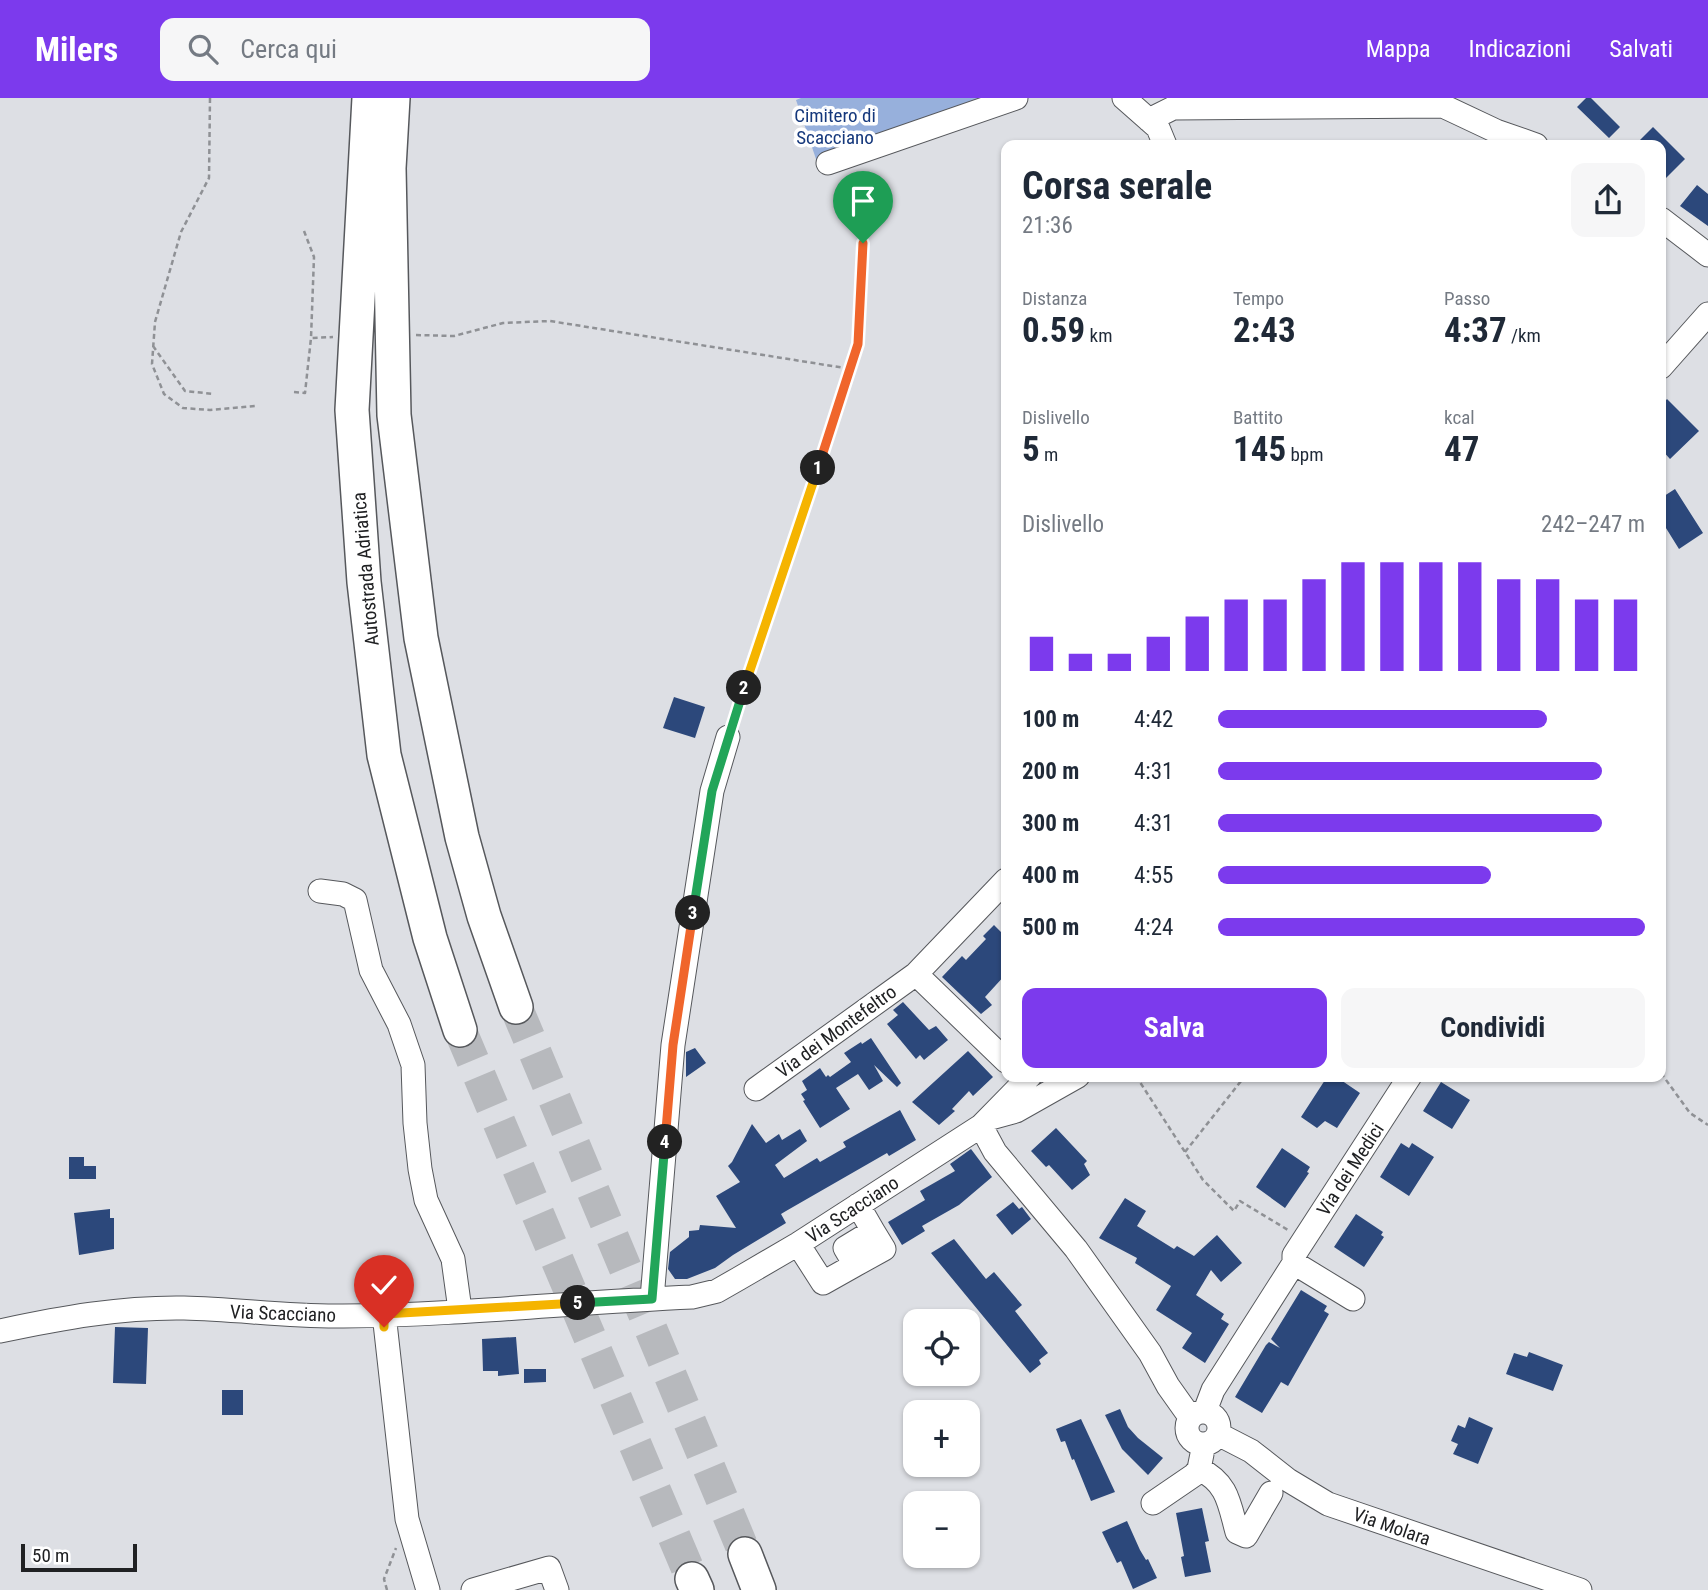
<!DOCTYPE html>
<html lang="it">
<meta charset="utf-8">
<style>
:root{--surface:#fff;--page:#f6f6f7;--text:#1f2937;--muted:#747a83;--accent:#7c3aed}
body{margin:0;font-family:"Roboto Condensed",sans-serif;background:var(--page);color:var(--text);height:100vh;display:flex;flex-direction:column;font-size:26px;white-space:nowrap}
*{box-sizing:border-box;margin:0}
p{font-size:23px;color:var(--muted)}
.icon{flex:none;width:38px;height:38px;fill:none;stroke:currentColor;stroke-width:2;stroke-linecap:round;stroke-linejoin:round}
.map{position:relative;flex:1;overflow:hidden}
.sheet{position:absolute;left:1001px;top:42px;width:665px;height:942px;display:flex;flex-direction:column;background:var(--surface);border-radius:14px;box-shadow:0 2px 5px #0004}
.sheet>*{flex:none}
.fabs{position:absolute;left:903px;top:1211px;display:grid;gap:14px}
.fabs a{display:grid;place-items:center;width:77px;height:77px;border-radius:14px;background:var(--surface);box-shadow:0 2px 5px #0004;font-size:35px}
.scale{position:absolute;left:21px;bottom:18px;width:116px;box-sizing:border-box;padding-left:7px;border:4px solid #202123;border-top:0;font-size:19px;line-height:24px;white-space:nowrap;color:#202123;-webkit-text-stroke:5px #fff;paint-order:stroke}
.pin{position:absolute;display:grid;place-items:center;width:60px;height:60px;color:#fff;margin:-72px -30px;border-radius:50% 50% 50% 0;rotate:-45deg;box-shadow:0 0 7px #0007}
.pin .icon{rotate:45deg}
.km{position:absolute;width:35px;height:35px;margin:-18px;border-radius:50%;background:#222;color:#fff;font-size:19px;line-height:35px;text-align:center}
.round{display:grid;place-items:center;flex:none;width:74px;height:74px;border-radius:14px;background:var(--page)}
.headline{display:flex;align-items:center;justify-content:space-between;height:119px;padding:0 21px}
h1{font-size:38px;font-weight:700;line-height:52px}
.metrics{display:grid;grid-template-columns:repeat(3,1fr);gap:10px;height:119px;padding:7px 21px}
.metrics div{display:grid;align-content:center}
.metrics b{font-size:35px;font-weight:700}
.metrics small{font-size:19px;font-weight:400}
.metrics p{font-size:19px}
.chart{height:196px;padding:14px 21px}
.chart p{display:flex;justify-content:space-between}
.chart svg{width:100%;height:126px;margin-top:7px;stroke:var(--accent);stroke-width:6}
.cta{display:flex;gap:14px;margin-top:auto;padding:14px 21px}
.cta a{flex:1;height:80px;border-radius:14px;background:var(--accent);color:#fff;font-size:28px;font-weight:700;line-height:80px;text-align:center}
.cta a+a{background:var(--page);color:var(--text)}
ul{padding:0 21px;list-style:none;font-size:23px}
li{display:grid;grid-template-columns:112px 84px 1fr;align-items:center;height:52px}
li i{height:18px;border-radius:9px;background:var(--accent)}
header{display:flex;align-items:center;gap:42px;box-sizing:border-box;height:98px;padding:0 35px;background:var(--accent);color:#fff}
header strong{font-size:33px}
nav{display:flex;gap:38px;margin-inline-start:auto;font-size:24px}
.search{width:490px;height:63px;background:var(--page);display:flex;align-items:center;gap:18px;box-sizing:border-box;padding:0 24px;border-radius:14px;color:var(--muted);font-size:26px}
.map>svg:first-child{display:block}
.green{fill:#97b0dc}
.building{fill:#2c487b}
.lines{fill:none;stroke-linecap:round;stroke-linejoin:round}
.highway-tunnel{stroke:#b7b9bd;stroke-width:33;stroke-dasharray:33 17;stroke-linecap:butt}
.minor-casing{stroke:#56585c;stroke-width:25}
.highway-casing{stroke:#56585c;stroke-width:36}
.path{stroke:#8f9195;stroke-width:2.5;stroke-dasharray:5 3.5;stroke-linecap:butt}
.minor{stroke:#fff;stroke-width:23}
.highway{stroke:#fff;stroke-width:33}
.split-1-casing{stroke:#fff;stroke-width:14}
.split-2-casing{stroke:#fff;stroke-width:14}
.split-3-casing{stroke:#fff;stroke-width:14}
.split-4-casing{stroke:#fff;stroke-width:14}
.split-5-casing{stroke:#fff;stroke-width:14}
.split-6-casing{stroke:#fff;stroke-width:14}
.split-1{stroke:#f0652b;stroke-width:9}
.split-2{stroke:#f5b400;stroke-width:9}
.split-3{stroke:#22a559;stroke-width:9}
.split-4{stroke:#f0652b;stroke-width:9}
.split-5{stroke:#22a559;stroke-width:9}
.split-6{stroke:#f5b400;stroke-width:9}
.labels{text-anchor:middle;stroke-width:7;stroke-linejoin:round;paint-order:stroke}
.park-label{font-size:19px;fill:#15387c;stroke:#fff}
.street-label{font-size:19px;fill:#202123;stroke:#fff}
</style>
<header>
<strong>Milers</strong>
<div class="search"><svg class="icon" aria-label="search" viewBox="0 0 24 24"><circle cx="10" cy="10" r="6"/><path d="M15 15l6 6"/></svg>Cerca qui</div>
<nav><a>Mappa</a><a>Indicazioni</a><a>Salvati</a></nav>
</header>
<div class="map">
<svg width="1708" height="1492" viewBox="0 0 1708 1492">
<rect width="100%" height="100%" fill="#dddfe4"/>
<!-- green -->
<path class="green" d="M801 0H992L817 64 796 2Z"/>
<!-- building -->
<path class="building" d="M1586 0H1591L1620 29 1609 40 1577 9Z
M1653 29 1685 61 1661 85V47H1635Z
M1697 87 1708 96V128L1680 108Z
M1667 301 1699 333 1670 361 1661 351V308Z
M1675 391 1703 435 1679 451 1661 422V400Z
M674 599 705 609 695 640 663 630Z
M994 827 1006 839V876L985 899 992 907 981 916 942 879 962 858 966 862 986 841 983 838Z
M903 904 929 932 936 928 948 942 924 962 920 957 916 961 887 926 898 917 893 912Z
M871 940 901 985 897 989 874 967 883 983 869 992 858 976 836 990 850 1011 820 1030 803 1003 805 1002 801 996 807 992 802 983 820 970 826 979 828 977 830 979 851 964 844 955 861 944 862 946Z
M695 950 706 965 686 979V954Z
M968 953 993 979 973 998 969 993 952 1011 955 1013 939 1027 912 1004Z
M1330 978H1335L1360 995 1337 1030 1325 1023 1317 1030 1301 1019 1325 982 1327 983Z
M1441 984 1470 1002 1452 1031 1423 1013Z
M900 1012 916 1042 889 1058 887 1055 786 1113 781 1116 786 1125 733 1157 715 1170 687 1181H675L668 1171 670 1154 689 1139V1133L699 1132 700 1127 736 1130 716 1098 740 1084 728 1068 732 1064 752 1026 766 1045 779 1036 782 1042 800 1031 807 1043 775 1067 784 1080 817 1060 820 1064 846 1049 843 1044Z
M1056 1030 1087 1063 1084 1066 1090 1077 1072 1092 1049 1067 1046 1069 1031 1053Z
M1401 1045 1409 1050 1412 1045 1434 1059 1409 1098 1380 1079Z
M1282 1050 1310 1069 1307 1074 1309 1075 1285 1110 1256 1089Z
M971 1051 992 1079 959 1107 922 1128 925 1133 902 1147 888 1124 925 1102 920 1093 955 1073 950 1066Z
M69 1059H84V1068H96V1081H69Z
M1125 1100 1146 1113 1137 1128 1174 1151 1177 1148 1194 1158 1217 1137 1242 1165 1221 1184 1211 1172 1196 1197 1224 1216 1221 1221 1229 1226 1205 1265 1182 1250 1192 1235 1156 1212 1171 1188 1135 1165 1137 1160 1099 1140Z
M1013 1104 1019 1111 1022 1109 1031 1121 1012 1137 996 1117Z
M110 1111V1120H114V1151L79 1157 74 1115Z
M1356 1116 1383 1134 1381 1137 1384 1139 1364 1169 1334 1149Z
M954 1141 986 1181 994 1174 1022 1207 1015 1213 1048 1255 1039 1262 1041 1266 1030 1275 931 1155Z
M1301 1192 1327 1208 1324 1213 1329 1216 1288 1288 1281 1284 1262 1315 1235 1299 1266 1247 1269 1244 1280 1250 1271 1241Z
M115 1229 148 1230 146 1286 113 1285Z
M516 1239 519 1276 498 1278V1273H483L482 1241Z
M1529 1254 1563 1267 1553 1293 1506 1276 1514 1255 1527 1259Z
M524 1271H546V1284L524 1285Z
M222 1292H243V1317H222Z
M1120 1311 1128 1329 1138 1340 1163 1360 1148 1377 1122 1351 1105 1317Z
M1469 1319 1493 1330 1478 1366 1453 1356 1458 1346 1451 1343 1458 1327 1465 1330Z
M1081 1321 1115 1394 1091 1403 1074 1361 1072 1362 1065 1343 1061 1344 1056 1331Z
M1202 1410 1209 1443 1205 1444 1211 1474 1185 1479 1181 1459 1184 1458 1182 1447 1176 1415Z
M1127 1423 1140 1452 1146 1462 1148 1461 1157 1480 1133 1491 1121 1463 1117 1465 1102 1434Z"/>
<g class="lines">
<!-- highway-tunnel -->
<path class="highway-tunnel" d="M516 909 745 1456
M460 932 692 1481"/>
<defs>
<path id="minor" d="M1124 0 1158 30 1165 47
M1149 22 1173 10 1443 8 1496 33 1536 47
M828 65 1016 0
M1661 121 1708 157
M1661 269 1708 216
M320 793 343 796 355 802 371 872 399 926 413 967 415 1025 420 1071 426 1102 453 1161 460 1212
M916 876 1006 963
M756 991 916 876 1006 782
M991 1020 1016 1013 1078 978
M981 1028 995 1054 1076 1151 1150 1255 1168 1288 1190 1319
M858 1107 873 1133 845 1150 855 1167 884 1151 873 1133
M798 1146 823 1185 855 1167
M1294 1165 1353 1201
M652 1201 673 947 712 693 728 639
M384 1216 407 1421 428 1492
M0 1233C61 1220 121 1209 184 1210 237 1211 289 1219 343 1218 459 1217 576 1204 692 1199L717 1193 738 1181 798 1146 981 1028 1030 978
M1205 1313 1213 1292 1294 1165V1157L1410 978
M1187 1330a16 16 0 1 1 32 0a16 16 0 1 1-32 0Z
M1218 1336 1251 1353 1288 1382 1328 1406 1580 1492
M1199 1371C1228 1385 1229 1405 1237 1434L1246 1438 1271 1395
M1153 1405 1194 1377 1199 1371 1202 1356
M473 1492 549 1470 557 1492"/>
<path id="highway" d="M369 0 352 312 364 484 384 657 430 840 460 932
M393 0 389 70 394 317 421 540 462 739 484 818 516 909
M745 1456 759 1492
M692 1481 697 1492"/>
</defs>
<!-- minor casing -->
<use href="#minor" class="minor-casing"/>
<!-- highway casing -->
<use href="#highway" class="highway-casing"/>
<!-- path -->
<path class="path" d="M210 0 209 80 181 134 155 224 152 266 164 296 183 310 210 312 256 308
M304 133 314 159 311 240
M416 237 454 238 503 225 550 223 851 271
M153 248 185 293 214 296
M294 294 305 295 311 240 333 239
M734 622 858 245 863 145 861 75
M1661 975 1690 1015 1708 1027
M1136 978 1203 1082 1234 1113 1240 1103 1288 1132
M1185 1054 1245 978
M387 1492 384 1481 396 1450"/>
<!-- minor -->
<use href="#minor" class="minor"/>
<!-- highway -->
<use href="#highway" class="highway"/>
</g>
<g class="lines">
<defs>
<path id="split-1" d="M818 370 858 246 863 145"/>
<path id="split-2" d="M744 590 818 370"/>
<path id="split-3" d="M693 815 712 693 744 590"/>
<path id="split-4" d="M665 1044 673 947 693 815"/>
<path id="split-5" d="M578 1205 652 1201 665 1044"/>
<path id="split-6" d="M384 1229V1216L578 1205"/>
</defs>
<!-- split-1 casing -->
<use href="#split-1" class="split-1-casing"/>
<!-- split-2 casing -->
<use href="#split-2" class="split-2-casing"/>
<!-- split-3 casing -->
<use href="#split-3" class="split-3-casing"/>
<!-- split-4 casing -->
<use href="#split-4" class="split-4-casing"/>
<!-- split-5 casing -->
<use href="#split-5" class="split-5-casing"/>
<!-- split-6 casing -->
<use href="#split-6" class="split-6-casing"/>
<!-- split-1 -->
<use href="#split-1" class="split-1"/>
<!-- split-2 -->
<use href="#split-2" class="split-2"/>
<!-- split-3 -->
<use href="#split-3" class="split-3"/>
<!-- split-4 -->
<use href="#split-4" class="split-4"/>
<!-- split-5 -->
<use href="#split-5" class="split-5"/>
<!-- split-6 -->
<use href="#split-6" class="split-6"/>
</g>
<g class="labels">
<!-- park labels -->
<g class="park-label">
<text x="835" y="24">Cimitero di<tspan x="835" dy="22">Scacciano</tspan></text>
</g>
<!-- street labels -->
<g class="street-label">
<text transform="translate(365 471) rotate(-95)" y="7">Autostrada Adriatica</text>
<text transform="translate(836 933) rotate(-36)" y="7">Via dei Montefeltro</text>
<text transform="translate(1350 1071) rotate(-57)" y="7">Via dei Medici</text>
<text transform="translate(852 1111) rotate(-33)" y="7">Via Scacciano</text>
<text transform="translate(283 1215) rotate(2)" y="7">Via Scacciano</text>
<text transform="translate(1392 1428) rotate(19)" y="7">Via Molara</text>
</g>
</g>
</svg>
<div class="fabs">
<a><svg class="icon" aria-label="locate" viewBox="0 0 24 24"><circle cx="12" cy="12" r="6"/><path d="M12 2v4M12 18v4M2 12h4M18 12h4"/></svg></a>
<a>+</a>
<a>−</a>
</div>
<div class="scale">50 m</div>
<div class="pin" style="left:863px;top:145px;background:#1e9e55"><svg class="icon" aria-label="arrive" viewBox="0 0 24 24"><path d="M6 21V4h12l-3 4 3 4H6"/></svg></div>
<div class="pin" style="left:384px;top:1229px;background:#d93025"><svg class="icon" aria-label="check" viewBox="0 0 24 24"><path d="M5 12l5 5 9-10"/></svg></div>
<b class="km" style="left:818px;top:370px">1</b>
<b class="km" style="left:744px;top:590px">2</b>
<b class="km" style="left:693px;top:815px">3</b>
<b class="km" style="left:665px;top:1044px">4</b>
<b class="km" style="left:578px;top:1205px">5</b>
<section class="sheet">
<div class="headline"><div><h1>Corsa serale</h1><p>21:36</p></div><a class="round"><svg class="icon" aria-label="share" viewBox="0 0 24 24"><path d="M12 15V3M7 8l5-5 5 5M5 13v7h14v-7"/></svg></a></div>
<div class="metrics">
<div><p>Distanza</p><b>0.59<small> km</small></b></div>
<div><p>Tempo</p><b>2:43</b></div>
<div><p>Passo</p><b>4:37<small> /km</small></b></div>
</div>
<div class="metrics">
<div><p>Dislivello</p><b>5<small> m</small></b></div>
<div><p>Battito</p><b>145<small> bpm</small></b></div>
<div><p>kcal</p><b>47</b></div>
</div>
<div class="chart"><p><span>Dislivello</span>242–247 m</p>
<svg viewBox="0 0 160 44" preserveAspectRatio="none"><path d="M5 44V32M15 44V38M25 44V38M35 44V32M45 44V25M55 44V19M65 44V19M75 44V12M85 44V6M95 44V6M105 44V6M115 44V6M125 44V12M135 44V12M145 44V19M155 44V19"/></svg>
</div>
<ul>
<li><b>100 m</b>4:42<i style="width:77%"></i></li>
<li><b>200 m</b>4:31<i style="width:90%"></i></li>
<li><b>300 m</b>4:31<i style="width:90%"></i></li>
<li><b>400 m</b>4:55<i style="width:64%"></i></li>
<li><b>500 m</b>4:24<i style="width:100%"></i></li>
</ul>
<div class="cta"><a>Salva</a><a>Condividi</a></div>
</section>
</div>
